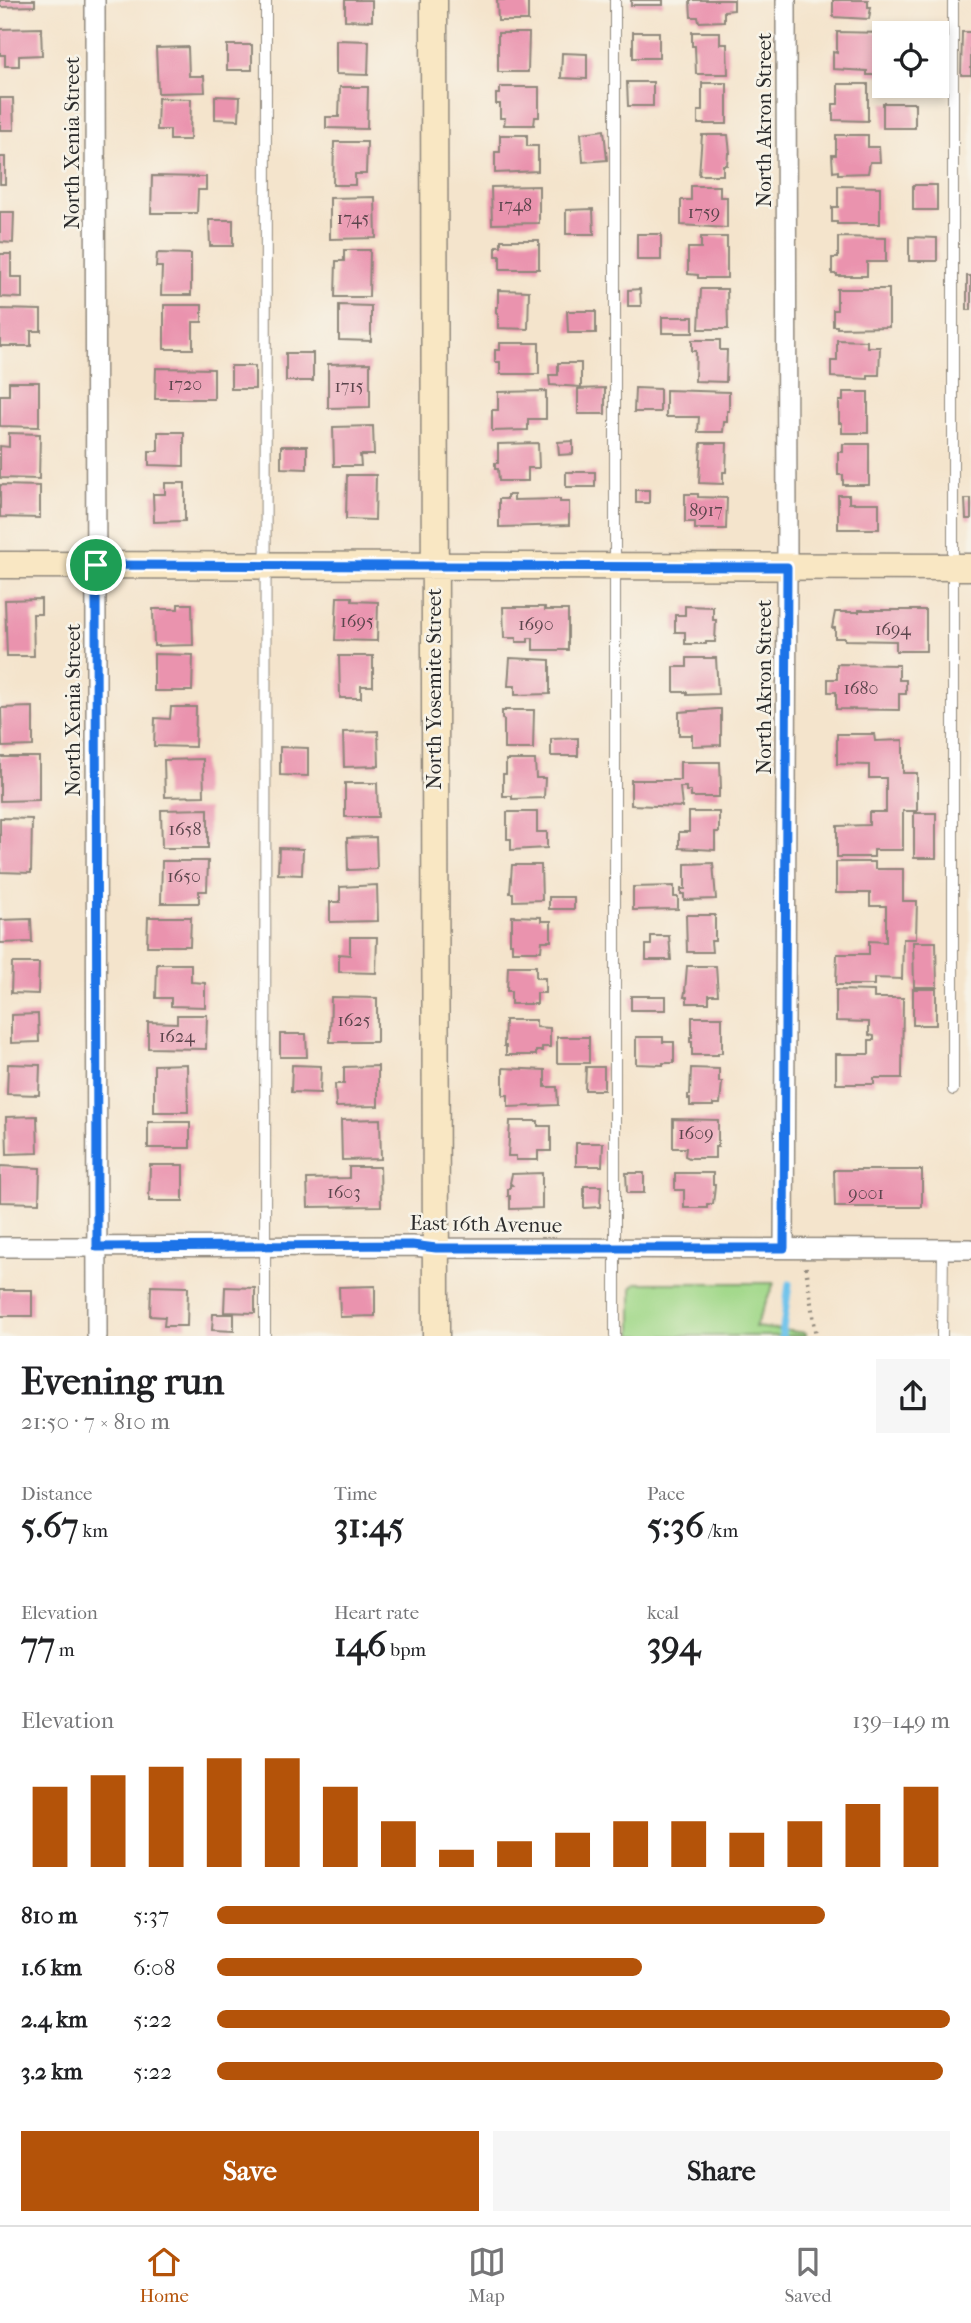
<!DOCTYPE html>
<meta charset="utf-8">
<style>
:root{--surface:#fff;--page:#f6f6f6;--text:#202124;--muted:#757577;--line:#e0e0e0;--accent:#b45309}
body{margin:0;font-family:"IM FELL French Canon",serif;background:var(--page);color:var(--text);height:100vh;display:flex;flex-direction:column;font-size:26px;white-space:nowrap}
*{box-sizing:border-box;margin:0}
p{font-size:23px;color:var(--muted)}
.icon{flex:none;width:38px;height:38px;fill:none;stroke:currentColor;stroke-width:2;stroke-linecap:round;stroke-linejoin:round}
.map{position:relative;height:1336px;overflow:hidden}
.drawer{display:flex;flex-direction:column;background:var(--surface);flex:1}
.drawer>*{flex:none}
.controls{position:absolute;left:872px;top:21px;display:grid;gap:14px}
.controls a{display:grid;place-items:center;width:77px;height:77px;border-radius:0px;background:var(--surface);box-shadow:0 4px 10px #0003;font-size:35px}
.pin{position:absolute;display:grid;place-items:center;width:60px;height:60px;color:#fff;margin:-30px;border:4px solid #fff;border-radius:50%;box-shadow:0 2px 7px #0007}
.round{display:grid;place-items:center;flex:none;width:74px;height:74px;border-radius:0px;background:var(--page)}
.overview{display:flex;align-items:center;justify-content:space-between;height:119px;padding:0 21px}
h1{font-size:38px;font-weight:800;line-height:52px}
.figures{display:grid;grid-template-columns:repeat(3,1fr);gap:10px;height:119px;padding:7px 21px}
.figures div{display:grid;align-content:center}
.figures b{font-size:35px;font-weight:800}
.figures small{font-size:19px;font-weight:400}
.figures p{font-size:19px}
.chart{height:196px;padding:14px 21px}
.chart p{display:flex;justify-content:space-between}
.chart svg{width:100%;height:126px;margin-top:7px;stroke:var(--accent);stroke-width:6}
.action{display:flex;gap:14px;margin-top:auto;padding:14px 21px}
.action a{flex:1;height:80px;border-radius:0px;background:var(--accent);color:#fff;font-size:28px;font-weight:800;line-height:80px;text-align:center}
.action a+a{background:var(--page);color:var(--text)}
ul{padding:0 21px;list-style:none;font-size:23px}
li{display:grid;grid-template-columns:112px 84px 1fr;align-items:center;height:52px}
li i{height:18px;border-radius:9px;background:var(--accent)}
.tabs{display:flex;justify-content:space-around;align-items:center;height:98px;border-top:2px solid var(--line);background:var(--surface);font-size:19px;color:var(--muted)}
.tabs a{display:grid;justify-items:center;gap:4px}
.tabs .on{color:var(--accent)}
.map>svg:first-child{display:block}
.green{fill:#a1d889;stroke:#66825a;stroke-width:2}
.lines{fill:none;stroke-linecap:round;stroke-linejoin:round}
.stream{stroke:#6ec3eb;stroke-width:7}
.building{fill:#ea93ae}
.lane-casing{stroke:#90887c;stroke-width:12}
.street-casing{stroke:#90887c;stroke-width:22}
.secondary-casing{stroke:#90887c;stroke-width:29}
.path{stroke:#90887c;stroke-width:4.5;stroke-dasharray:2 5;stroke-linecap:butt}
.lane{stroke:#fff;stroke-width:10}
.street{stroke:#fff;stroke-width:19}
.secondary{stroke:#f9e7c3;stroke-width:26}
.route-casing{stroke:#fff;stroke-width:14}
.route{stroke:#1a73e8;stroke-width:9}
.labels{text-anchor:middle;stroke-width:5;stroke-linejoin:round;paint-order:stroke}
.number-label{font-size:18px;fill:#5b454c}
.street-label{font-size:21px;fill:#2b2b2b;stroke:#f7f3e8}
</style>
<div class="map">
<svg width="971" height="1336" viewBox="0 0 971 1336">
<rect width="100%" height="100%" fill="#f7f3e8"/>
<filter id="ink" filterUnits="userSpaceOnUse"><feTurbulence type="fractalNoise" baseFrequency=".0143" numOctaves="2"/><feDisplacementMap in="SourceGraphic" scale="14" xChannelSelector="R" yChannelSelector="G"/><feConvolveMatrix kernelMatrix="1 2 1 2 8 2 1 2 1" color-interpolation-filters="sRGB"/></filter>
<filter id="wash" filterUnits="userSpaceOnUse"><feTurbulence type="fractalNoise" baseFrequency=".00686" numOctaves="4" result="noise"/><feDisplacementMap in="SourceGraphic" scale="28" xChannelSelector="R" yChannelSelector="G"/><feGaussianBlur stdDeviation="1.57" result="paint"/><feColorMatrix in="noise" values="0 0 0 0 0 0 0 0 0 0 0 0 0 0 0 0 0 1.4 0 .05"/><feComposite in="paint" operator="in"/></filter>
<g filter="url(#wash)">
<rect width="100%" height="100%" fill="#f4e4cc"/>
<!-- green -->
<path class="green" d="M636 1283H774L755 1327 806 1333V1336H632V1288Z"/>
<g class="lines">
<!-- stream -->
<path class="stream" d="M782 1336 789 1284"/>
</g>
<g id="blocks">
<!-- building -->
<path class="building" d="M0 0H35V6L0 7Z
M345 0H372V21L345 20Z
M497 0H528V21H498Z
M631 0H663V5H631Z
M690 0H734V10L724 11V21L699 22 698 17H691Z
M833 0H868V7H871L869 19 833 17Z
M41 28 42 55 19 56V66H5V55H0V29Z
M633 32H659V58H633Z
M692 32H720V44H727L728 74H696L695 46H692Z
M837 32 884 33 883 75H867V71L833 69V52L837 53Z
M962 32H971V75H961Z
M498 33H529L528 72H498Z
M336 40 369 41 368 75 336 74Z
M227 45H252V70H227Z
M188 47 189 76H204L205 92 158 93 156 48Z
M562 53 587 54V79L561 78Z
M627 82H653V106H628Z
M702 83H727V124H698V111H702Z
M838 84H868V121L833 120V104H838Z
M340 87H368L367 129 326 128V117H339Z
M500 87H539V117H535L534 125H504L505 118H500V104H496V94H500Z
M215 96 240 97 239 120 215 119Z
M0 98H13L14 130H0Z
M158 98 191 99 190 140H170V130H157Z
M883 103H915V128H883Z
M604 130 607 160 583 162 581 133Z
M500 135H527V146H538V171L495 173V152H500Z
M702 135H728L730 153H728L727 165H723V175H699Z
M836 135H868V147H879L880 162H870L868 173 838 174V171L833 172 832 155H836Z
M334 142H367L366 174H355V185H333Z
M0 157H5V184H0Z
M152 176 206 177V190H198L197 213H151Z
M913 185H937V210H913Z
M539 186V223L492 224 491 187Z
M691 186H720V197H727V228L681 225V200H691Z
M838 186 880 187V224H837V222H832V207H838Z
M375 197 376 238 330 239V198Z
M593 209 594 234H566V210Z
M0 212H14L13 243 0 242Z
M209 220H233V246H210Z
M637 234H661V260H637Z
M701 237H727V278H698V275L688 274V248H701Z
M838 237 886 238V262H867V276H837V274H832V258H838Z
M909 237 937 238V261H909Z
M501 240H539V269H500V256H496V246H501Z
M344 250H370L369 297H335L336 261H344Z
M157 253 191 254V295H161L162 267H156Z
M0 254H11V277H22V298L0 297Z
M967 276H971V310H967Z
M640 289 641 306H628V290Z
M701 289H727L728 329H699Z
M837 289H889V327L837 328V326H833V310H837Z
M498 290 529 291 528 329 498 328V313H496V307H498Z
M164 305H202V322H193V349H164Z
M339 305 371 306V341L339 340Z
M0 309 41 310V331H31V346H0Z
M567 311H596V333H568Z
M662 317H693V333H662Z
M692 340H720V350H727L726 382 695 381 696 351H692Z
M837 340 867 341V347H880L879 375H868V379L831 377V361H837Z
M500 343H539V374H500V362H495V350H500Z
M286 353H313V381H286Z
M370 363V407L328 408V364Z
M558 363H581V387L550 385 549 375H558Z
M231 366H255V389H231Z
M156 368 214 369V399H155Z
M9 382H39V427L0 426V395H9Z
M605 388V414H578V389Z
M635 388 660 389V412H634Z
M666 390 729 392V411H727V422H724L723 432H698L699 417H666Z
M546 391V419H528V430L492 431V410H498V392Z
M843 392H868V433H842V423H839V401H843Z
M373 426 374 455H360L361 466H334L333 427Z
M158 432H184V466L149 465V451H158Z
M9 433 40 434 39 479 0 478V446L9 447Z
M573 441V454L559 455 558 442Z
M538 443 539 468H528V481H499L498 469H495V463H498V444Z
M701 443H727L726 472H723V484L699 483Z
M843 444H869V485H843V475H838V452H843Z
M281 446H307V469L281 468Z
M566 472H595V487H566Z
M347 475H376L375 520 346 519Z
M165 483H185V521L154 522 153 494H165Z
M0 485 40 486V518L0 517Z
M636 490H649V503H636Z
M685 494H698V497L727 498 726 529H695V522H685Z
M507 495H514V500L560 499V502H569V525L499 527V499H507Z
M838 495H849V503H879V529H838Z
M965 499H971V519H966Z
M337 597H352V601L378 602 377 641 335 640Z
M41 599V614H33L34 656H7L5 600Z
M178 604H192L193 645 154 646 153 609H178Z
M685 606 713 607V620H716L715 642H706V644H685V632H675V615H685Z
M503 607H545V610H568V650H533V638H528V642H516V638H504Z
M859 610H926V651H896V641L845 640V638H835V628H832L835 612H859Z
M154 654 193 655 192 691H154Z
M339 656H373V686H361V698H340Z
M510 658 550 660V694L515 695V686H508Z
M687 658H716L718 694 687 695V692H674V667H687Z
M837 664 899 665V680H906V694H899V710L836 709V692H828V679H837Z
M33 707V746L2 747 1 708Z
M171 707H196L195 747 154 746 155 718 170 719Z
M717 709H721V745L692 746V735H679V712Z
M505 710H534L533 749H504V720L502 719V711H505Z
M378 731 379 766 344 767 343 732Z
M837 734H874L875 741 903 740V773H917V811H903V850H874V857H837V826L869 825V812H886V778H869V765L837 764Z
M578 738V756H551V739Z
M280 747 308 748V776L280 775Z
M0 757H39V800L0 801Z
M203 759 204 796 165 797 164 760Z
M506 760H535L536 778H545L544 798 512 799V796H503V774H506Z
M680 762H720L721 789H719V797H691V791H686V787H680L682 807 631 805V780H680Z
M345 783H377L378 817H345Z
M208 809V848H162L161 810Z
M507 812H537V832H547V848L511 850V839H507Z
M689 812H719V832H715V850L679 848V832H689Z
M914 813H936V858H914Z
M0 818 32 819 31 873 0 872Z
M376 837 377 869 348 870 347 838Z
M279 848 303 849 302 875 278 874Z
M162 861H208L207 891H199V903H161Z
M836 862H875V869H903V901H917L916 939H903L902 979 874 978V985H836L837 954H869V941L886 942V906H870V893H836Z
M713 863 716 899 684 900V894H681V889H685V864Z
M512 865H541L542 900 513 901V893H510Z
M377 885 378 921 330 922V902H340V887Z
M674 886V897H678V909L633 910V887Z
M549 897H574V909H549Z
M686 915H715V941H711L712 952H687Z
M512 916 541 917V921H551V941H542L541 951H512V943H510V929H512Z
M148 917H191L190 946H147Z
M31 919 32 942 0 943V920Z
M651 936H669L671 960H646V945H651Z
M350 937H377L376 973 339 972V954L350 955Z
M913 942H936L937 987H914Z
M12 963H39L38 994 11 993Z
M157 964H191V982L205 983V1007L171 1006V998H156Z
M508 966H536V978H545V993H537V1004H511V991H507Z
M687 966H716L718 995H709V1003H687V997H684L685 992H687L685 991Z
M913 989H936V1025H913Z
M836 990 874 991V998H903L902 1078H874V1084H836V1054H869V1040H874V1036L869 1035V1022L836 1021Z
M631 996H666V1010H631Z
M331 997 377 998V1042H330Z
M38 1014 39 1042 11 1043V1015Z
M177 1015H207L206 1049 148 1048V1022L177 1023Z
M692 1017H722V1053H718V1055H692V1042H690V1037H692Z
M505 1020H536V1027L550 1028V1047H542V1051H536V1055H506V1046H504Z
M280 1034H306L307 1057H280Z
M557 1037H589V1063H557Z
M636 1037H663V1042H674V1063H663V1065L636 1064Z
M8 1064 40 1065 39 1095 7 1094Z
M187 1064 188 1112H154V1065Z
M292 1065 321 1066 320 1093 291 1092Z
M378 1066V1106L336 1107 335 1084H344V1067Z
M586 1067H604V1090H585Z
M503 1068 545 1070V1087H557L558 1105 508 1107V1095H503Z
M691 1068 719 1069V1082H722L720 1104H713V1106H690V1099H688V1095H690Z
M37 1116 38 1153 7 1154 6 1117Z
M380 1119 381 1159 342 1160 341 1120Z
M673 1119 718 1120V1147H715V1158H689L685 1156 686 1148H673Z
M510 1121H538V1126H551V1151H538V1160H516V1156H508Z
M148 1122H190V1148H148Z
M576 1143H603L602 1166H576Z
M150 1165H183V1201H149Z
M0 1166 40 1168 39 1203 0 1202Z
M349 1167H380L381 1206 308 1207 307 1179 349 1178Z
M834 1170H922V1207H835Z
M542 1173V1208L510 1209V1196H508V1189H510V1185H512L510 1183 512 1174Z
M626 1173H644V1193H627Z
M675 1173H713V1185H715L713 1204H707V1208H684V1190H675Z
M584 1186H601L600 1207 584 1208Z
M151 1286 188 1287 187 1326H164L165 1317 150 1316Z
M375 1286V1316L340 1317 339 1287Z
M225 1287 255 1288V1313L224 1312Z
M0 1290H32V1316H0Z
M213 1314H234V1331L212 1330Z"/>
</g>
</g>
<g filter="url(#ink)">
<use href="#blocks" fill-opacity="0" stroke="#90887c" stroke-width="2"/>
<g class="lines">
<defs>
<path id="lane" d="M615 0V1336
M953 0V1090
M265 1336 266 0
M942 1336 943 1248"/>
<path id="street" d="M95 0 97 1336
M0 1247 412 1246 436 1248 971 1249
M784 1248 787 567 786 0"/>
<path id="secondary" d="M434 0 436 1336
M0 565 971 567"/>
</defs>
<!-- lane casing -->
<use href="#lane" class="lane-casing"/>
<!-- street casing -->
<use href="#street" class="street-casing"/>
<!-- secondary casing -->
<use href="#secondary" class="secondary-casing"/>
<!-- path -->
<path class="path" d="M806 1267 816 1336"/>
<!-- lane -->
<use href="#lane" class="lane"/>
<!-- street -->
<use href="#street" class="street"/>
<!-- secondary -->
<use href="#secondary" class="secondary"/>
</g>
</g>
<g class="lines" filter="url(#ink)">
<defs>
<path id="route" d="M96 565 787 567 784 1248H436L412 1245 97 1247Z"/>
</defs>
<!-- route casing -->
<use href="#route" class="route-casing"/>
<!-- route -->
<use href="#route" class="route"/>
</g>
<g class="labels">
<!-- number labels -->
<g class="number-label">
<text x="515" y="211">1748</text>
<text x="704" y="218">1759</text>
<text x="353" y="224">1745</text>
<text x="185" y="390">1720</text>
<text x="349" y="392">1715</text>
<text x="706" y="516">8917</text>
<text x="357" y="627">1695</text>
<text x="536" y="630">1690</text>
<text x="893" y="635">1694</text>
<text x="861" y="694">1680</text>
<text x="185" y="835">1658</text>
<text x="184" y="882">1650</text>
<text x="354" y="1026">1625</text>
<text x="177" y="1042">1624</text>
<text x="696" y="1139">1609</text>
<text x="344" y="1198">1603</text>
<text x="866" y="1199">9001</text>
</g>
<!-- street labels -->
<g class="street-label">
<text transform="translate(764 120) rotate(-90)" y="7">North Akron Street</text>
<text transform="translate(72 143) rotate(-90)" y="7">North Xenia Street</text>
<text transform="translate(764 687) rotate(-90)" y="7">North Akron Street</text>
<text transform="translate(434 689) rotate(-90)" y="7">North Yosemite Street</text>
<text transform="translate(73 710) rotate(-90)" y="7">North Xenia Street</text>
<text transform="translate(486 1224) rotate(1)" y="7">East 16th Avenue</text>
</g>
</g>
</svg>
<div class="controls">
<a><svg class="icon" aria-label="locate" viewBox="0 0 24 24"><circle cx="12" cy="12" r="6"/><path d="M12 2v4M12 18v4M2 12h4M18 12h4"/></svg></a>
</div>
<div class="pin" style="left:96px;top:565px;background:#1e9e55"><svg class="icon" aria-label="arrive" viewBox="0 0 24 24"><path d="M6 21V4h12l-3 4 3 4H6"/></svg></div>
</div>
<section class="drawer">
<div class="overview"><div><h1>Evening run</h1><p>21:50 · 7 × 810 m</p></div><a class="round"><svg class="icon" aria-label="share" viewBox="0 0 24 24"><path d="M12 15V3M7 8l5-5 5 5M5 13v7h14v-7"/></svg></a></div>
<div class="figures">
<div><p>Distance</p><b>5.67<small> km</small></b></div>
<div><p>Time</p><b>31:45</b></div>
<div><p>Pace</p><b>5:36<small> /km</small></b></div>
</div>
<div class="figures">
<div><p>Elevation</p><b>77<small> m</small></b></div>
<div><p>Heart rate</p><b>146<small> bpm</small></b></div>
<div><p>kcal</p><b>394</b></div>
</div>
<div class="chart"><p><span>Elevation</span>139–149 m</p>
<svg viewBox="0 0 160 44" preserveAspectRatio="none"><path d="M5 44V16M15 44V12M25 44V9M35 44V6M45 44V6M55 44V16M65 44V28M75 44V38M85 44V35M95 44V32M105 44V28M115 44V28M125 44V32M135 44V28M145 44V22M155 44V16"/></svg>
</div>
<ul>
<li><b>810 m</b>5:37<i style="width:83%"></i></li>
<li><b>1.6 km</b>6:08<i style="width:58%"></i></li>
<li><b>2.4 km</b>5:22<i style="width:100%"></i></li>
<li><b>3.2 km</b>5:22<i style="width:99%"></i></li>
</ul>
<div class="action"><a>Save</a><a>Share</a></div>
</section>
<nav class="tabs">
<a class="on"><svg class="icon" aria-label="home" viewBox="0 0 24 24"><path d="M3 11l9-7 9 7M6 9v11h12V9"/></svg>Home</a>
<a><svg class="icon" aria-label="map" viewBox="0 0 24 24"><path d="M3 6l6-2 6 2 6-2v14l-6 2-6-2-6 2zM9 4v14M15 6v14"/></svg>Map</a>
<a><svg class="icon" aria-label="saved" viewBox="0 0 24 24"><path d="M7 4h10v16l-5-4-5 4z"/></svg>Saved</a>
</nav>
